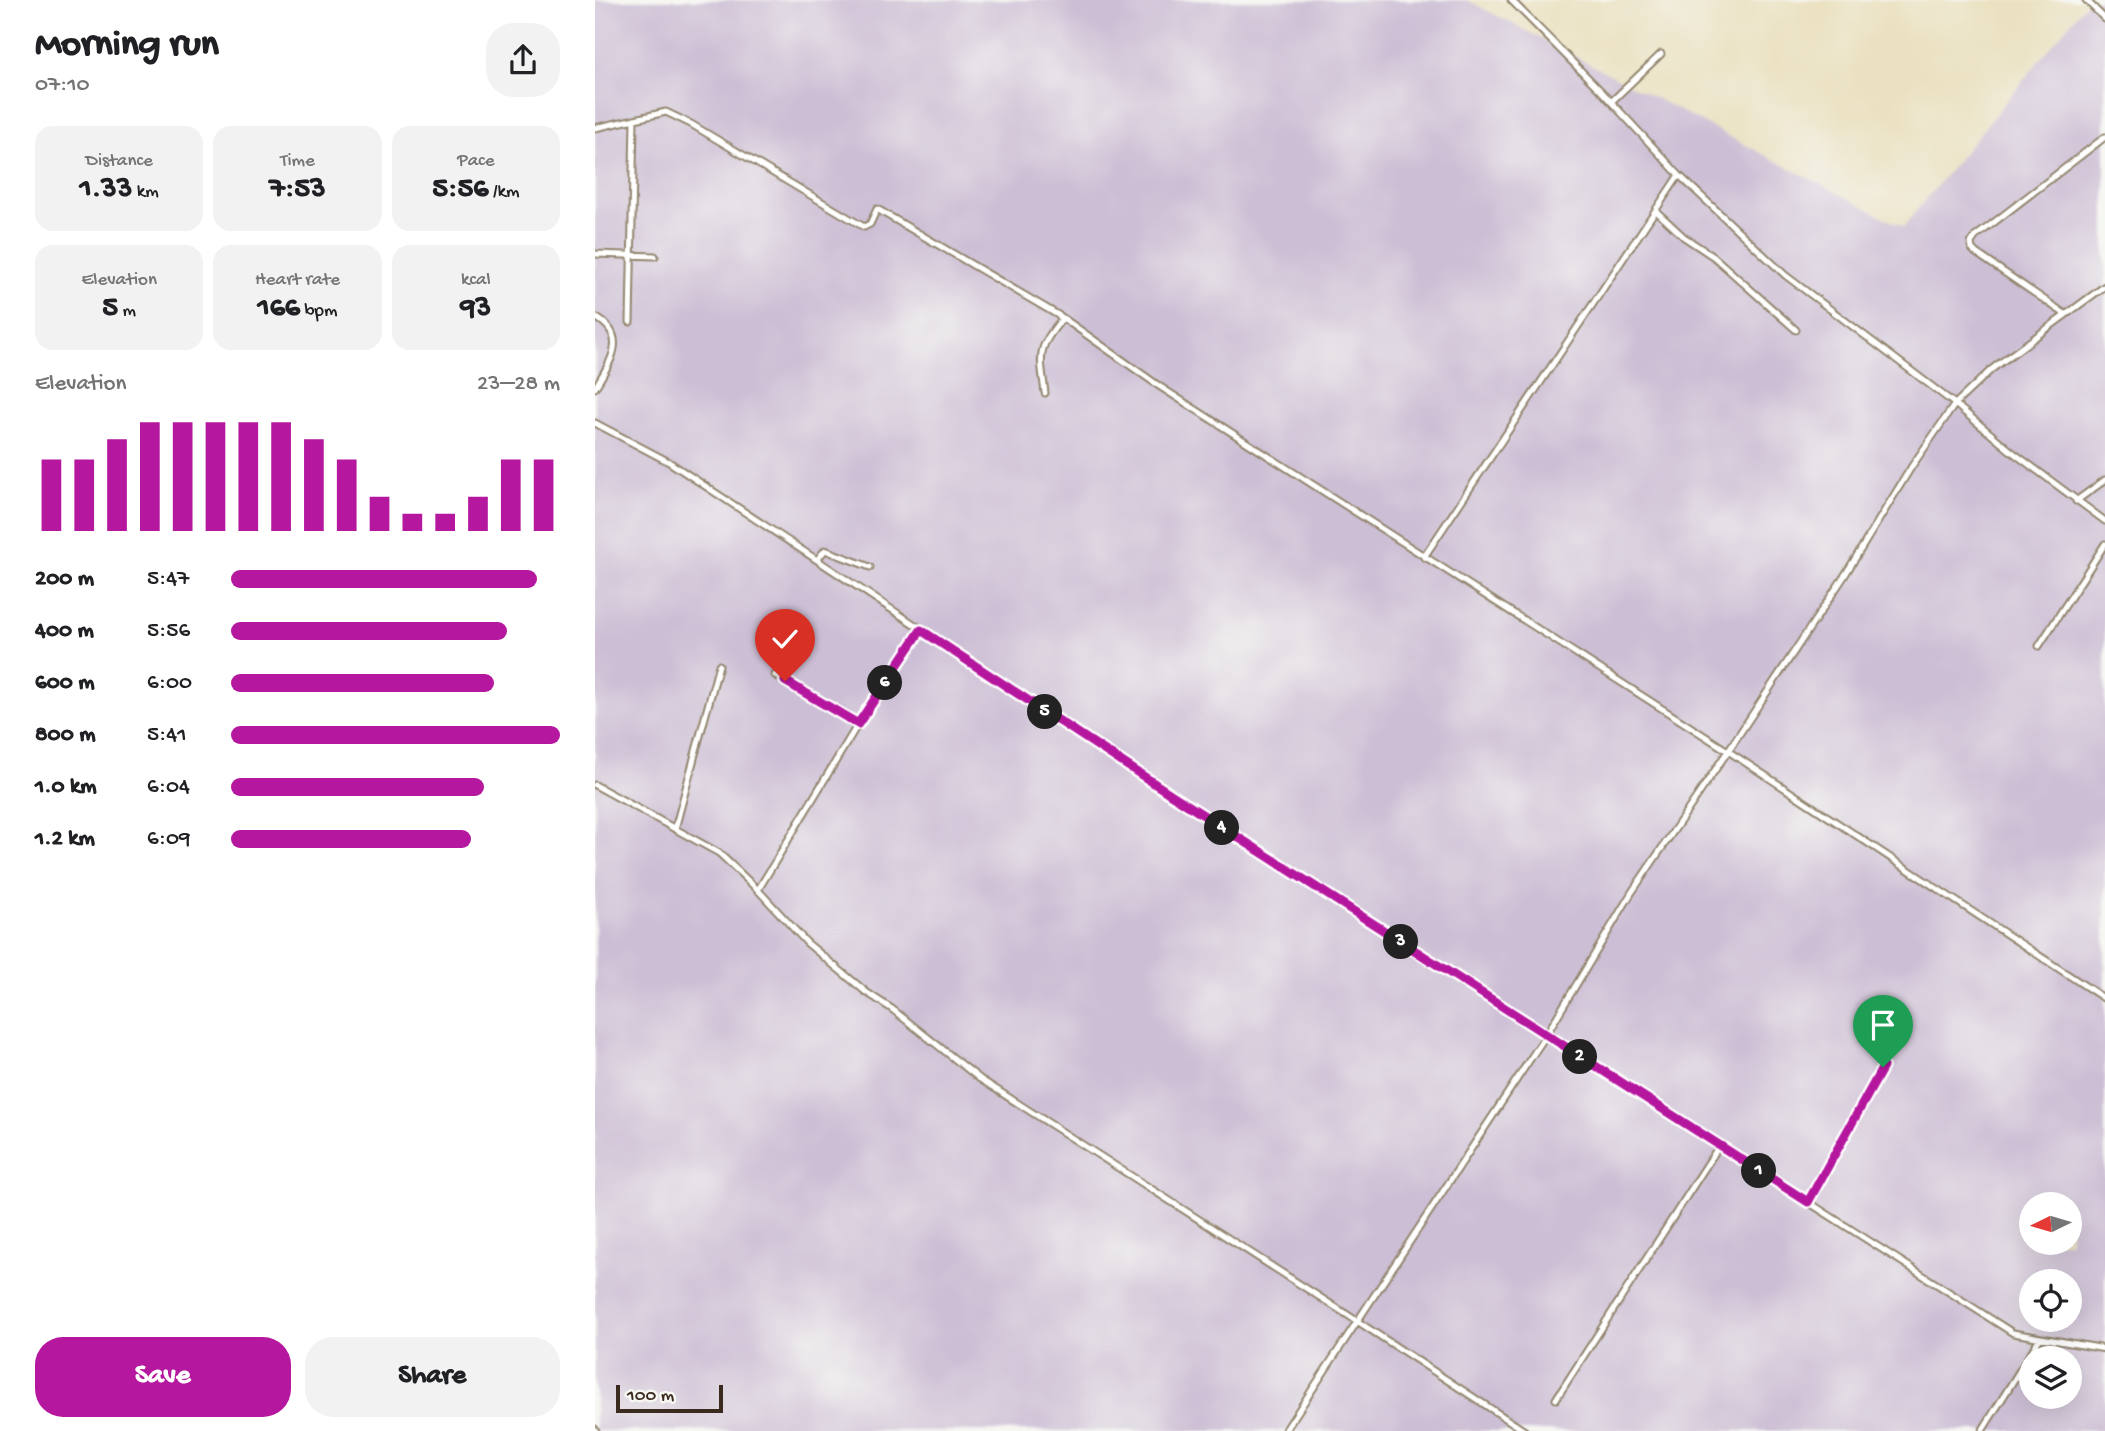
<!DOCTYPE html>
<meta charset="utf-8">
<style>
:root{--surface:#fff;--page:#f2f2f2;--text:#202124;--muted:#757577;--accent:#b5179e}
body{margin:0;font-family:"Gochi Hand",sans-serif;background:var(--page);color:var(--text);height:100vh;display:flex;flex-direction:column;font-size:26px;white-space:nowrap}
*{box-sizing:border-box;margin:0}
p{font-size:23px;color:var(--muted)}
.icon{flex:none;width:38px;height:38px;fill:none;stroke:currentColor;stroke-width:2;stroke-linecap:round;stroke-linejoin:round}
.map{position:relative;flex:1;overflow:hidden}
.sheet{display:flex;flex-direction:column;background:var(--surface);width:595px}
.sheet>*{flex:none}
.needle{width:46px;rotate:265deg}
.controls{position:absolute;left:1424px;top:1192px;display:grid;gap:14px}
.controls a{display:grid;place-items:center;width:63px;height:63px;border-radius:50%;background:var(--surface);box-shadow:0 7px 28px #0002;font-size:35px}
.scale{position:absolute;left:21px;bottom:18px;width:107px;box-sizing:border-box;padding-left:7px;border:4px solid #3b2a1e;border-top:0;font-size:19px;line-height:24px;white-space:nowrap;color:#3b2a1e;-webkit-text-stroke:5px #f6f6f2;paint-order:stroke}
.pin{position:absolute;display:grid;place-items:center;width:60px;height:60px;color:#fff;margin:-72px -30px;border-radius:50% 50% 50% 0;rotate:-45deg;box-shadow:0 0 7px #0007}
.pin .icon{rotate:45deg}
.km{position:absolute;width:35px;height:35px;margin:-18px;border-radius:50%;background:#222;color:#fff;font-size:19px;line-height:35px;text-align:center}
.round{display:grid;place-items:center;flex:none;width:74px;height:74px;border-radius:28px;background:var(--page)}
.head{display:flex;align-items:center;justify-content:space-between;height:119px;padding:0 35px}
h1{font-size:38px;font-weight:700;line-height:52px}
.metrics{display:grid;grid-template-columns:repeat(3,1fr);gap:10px;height:119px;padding:7px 35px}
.metrics div{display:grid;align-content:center;border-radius:18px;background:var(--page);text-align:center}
.metrics b{font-size:30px;font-weight:700}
.metrics small{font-size:19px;font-weight:400}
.metrics p{font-size:19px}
.chart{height:196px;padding:14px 35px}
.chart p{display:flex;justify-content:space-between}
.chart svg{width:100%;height:126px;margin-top:7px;stroke:var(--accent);stroke-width:6}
.button{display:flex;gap:14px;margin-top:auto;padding:14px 35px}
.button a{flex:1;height:80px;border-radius:28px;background:var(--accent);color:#fff;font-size:28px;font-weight:700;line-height:80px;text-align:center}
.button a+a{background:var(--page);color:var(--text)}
ul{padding:0 35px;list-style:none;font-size:23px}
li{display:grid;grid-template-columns:112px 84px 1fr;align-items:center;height:52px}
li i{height:18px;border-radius:9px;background:var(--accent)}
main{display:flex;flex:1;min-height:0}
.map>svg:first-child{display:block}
.industrial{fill:#ccbed4;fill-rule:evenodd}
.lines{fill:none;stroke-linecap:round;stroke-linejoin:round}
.minor-casing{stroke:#93866f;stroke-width:9}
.minor{stroke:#fff;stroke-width:5}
.route-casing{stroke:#fff;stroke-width:14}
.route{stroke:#b5179e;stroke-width:9}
</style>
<main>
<section class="sheet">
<div class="head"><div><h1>Morning run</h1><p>07:10</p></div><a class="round"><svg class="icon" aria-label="share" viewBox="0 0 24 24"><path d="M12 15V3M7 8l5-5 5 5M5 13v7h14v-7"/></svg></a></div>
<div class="metrics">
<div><p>Distance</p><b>1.33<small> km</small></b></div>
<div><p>Time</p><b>7:53</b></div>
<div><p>Pace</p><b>5:56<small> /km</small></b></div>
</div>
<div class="metrics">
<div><p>Elevation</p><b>5<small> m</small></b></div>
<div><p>Heart rate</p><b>166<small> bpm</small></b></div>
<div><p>kcal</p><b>93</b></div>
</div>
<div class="chart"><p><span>Elevation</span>23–28 m</p>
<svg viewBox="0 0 160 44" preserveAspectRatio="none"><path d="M5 44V19M15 44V19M25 44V12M35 44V6M45 44V6M55 44V6M65 44V6M75 44V6M85 44V12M95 44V19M105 44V32M115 44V38M125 44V38M135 44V32M145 44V19M155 44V19"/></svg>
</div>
<ul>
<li><b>200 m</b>5:47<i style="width:93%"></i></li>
<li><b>400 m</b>5:56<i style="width:84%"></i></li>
<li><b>600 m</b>6:00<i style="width:80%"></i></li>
<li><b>800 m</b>5:41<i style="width:100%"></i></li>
<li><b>1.0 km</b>6:04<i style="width:77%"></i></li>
<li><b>1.2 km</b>6:09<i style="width:73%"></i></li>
</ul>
<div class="button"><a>Save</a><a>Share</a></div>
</section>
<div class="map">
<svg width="1510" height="1431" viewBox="0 0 1510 1431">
<rect width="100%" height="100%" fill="#f6f6f2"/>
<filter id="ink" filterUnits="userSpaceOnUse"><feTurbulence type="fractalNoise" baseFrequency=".0143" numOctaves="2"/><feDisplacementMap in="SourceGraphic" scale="14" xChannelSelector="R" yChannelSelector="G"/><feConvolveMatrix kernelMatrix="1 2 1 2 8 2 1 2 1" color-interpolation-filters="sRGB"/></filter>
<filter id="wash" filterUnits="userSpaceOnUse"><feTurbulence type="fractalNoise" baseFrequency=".00686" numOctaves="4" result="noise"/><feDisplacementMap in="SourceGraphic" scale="28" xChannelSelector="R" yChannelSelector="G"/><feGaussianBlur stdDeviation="1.57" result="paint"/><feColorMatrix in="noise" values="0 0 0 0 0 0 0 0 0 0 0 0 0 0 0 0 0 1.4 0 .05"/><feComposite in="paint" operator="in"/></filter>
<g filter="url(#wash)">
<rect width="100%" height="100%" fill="#ebe1c0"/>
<!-- industrial -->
<path class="industrial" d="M0 0H872L1308 227 1494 0H1510V1431H0ZM1437 1204H1475V1242H1437ZM1437 1281H1475V1320H1437ZM1437 1358H1475V1396H1437Z"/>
</g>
<g filter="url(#ink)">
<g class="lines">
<defs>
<path id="minor" d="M916 0 1007 92 1084 175 1190 275 1360 404 1416 451 1510 521
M1491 0 1510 19
M1016 102 1066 54
M0 128 71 112 96 124 269 227 275 224 282 209 468 318 564 386 1133 751 1510 999
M1061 211 1089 237 1119 257 1201 330
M0 254 60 256
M1470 314 1381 253 1377 249 1376 243 1380 237 1510 137
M0 317C35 336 15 362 0 388
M35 322 39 119
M450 393C445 354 441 349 468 318
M0 423 74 462 577 795 1418 1333 1510 1349
M1481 501 1510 480
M829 557 1084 175
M222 560 230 550 275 567
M1444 646 1510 544
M180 675 263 724
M0 785 124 853 163 890 212 943 271 992 297 1009 385 1079 762 1321 930 1431
M80 829 124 665
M163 890 263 724 326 630
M1213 1202 1288 1067
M961 1399 1124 1146
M0 1429 1 1431
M690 1431 951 1035 1037 892 1133 751 1250 575 1317 466 1360 404 1397 369 1510 286
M1387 1431 1445 1338"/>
</defs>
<!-- minor casing -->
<use href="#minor" class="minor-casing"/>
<!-- minor -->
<use href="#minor" class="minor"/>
</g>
</g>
<g class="lines" filter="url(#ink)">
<defs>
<path id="route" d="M190 681 263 724 326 630 577 795 1213 1202 1288 1067"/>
</defs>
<!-- route casing -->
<use href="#route" class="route-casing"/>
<!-- route -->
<use href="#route" class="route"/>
</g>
</svg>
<div class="controls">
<a><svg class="needle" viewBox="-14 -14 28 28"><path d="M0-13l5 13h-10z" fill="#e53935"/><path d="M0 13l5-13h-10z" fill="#757577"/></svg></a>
<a><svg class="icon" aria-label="locate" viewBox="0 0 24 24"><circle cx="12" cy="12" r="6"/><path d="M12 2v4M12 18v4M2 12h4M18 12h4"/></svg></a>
<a><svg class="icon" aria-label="layers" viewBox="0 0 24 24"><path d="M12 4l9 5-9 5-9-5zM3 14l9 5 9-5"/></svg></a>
</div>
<div class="scale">100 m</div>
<div class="pin" style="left:1288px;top:1067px;background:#1e9e55"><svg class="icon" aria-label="arrive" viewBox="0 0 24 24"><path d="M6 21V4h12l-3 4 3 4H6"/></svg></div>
<div class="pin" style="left:190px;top:681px;background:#d93025"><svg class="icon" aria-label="check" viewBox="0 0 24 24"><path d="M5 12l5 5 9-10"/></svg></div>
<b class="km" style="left:1164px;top:1171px">1</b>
<b class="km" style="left:985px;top:1057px">2</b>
<b class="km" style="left:806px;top:942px">3</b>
<b class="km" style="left:627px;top:828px">4</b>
<b class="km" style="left:450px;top:712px">5</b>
<b class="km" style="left:290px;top:683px">6</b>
</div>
</main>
